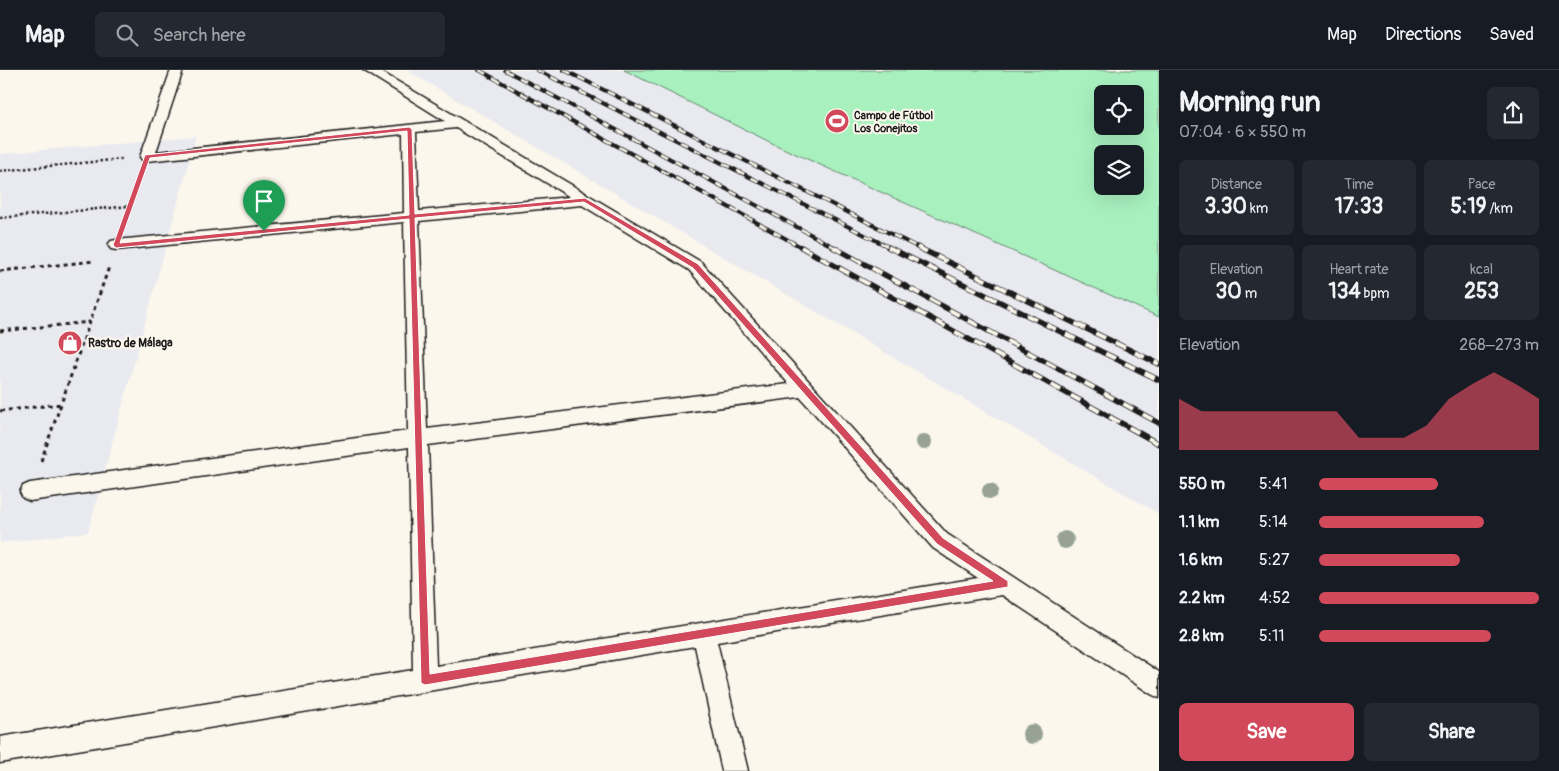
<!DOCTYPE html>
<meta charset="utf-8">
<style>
:root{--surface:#171b24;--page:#242831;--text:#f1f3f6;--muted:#9ea1a6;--line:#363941;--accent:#d1495b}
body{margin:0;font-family:Pangolin,sans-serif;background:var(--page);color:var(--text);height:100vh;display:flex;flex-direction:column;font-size:19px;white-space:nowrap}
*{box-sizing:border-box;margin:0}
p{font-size:16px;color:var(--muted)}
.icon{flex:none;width:28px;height:28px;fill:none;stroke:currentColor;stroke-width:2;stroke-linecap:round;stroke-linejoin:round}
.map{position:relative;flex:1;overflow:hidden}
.sheet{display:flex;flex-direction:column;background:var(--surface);width:400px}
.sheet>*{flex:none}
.tools{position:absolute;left:1094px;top:15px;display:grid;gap:10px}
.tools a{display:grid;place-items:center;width:50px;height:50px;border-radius:8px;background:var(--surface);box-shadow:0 5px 20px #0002;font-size:25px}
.pin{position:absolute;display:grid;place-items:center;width:42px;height:42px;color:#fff;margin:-51px -21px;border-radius:50% 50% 50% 0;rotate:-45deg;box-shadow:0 0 5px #0007}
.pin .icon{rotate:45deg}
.round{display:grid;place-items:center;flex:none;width:52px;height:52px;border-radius:8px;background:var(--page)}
.summary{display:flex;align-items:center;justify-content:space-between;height:85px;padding:0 20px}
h1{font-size:28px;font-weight:700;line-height:38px}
.stats{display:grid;grid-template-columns:repeat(3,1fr);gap:8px;height:85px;padding:5px 20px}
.stats div{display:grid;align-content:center;border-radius:8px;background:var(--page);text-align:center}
.stats b{font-size:21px;font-weight:700}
.stats small{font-size:14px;font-weight:400}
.stats p{font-size:14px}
.chart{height:140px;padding:10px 20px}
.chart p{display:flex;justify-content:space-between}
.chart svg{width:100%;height:90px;margin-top:5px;fill:var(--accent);opacity:.7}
.cta{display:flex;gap:10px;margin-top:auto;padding:10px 20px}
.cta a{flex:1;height:58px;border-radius:8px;background:var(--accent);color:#fff;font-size:20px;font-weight:700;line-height:58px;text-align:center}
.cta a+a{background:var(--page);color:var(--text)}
ul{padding:0 20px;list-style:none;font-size:16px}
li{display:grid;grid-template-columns:80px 60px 1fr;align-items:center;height:38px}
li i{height:12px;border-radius:6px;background:var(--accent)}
header{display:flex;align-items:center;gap:30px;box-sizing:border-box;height:70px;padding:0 25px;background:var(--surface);border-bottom:1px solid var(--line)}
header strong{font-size:24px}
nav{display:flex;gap:28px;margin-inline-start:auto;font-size:18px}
.search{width:350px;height:45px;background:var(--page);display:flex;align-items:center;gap:12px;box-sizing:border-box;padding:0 18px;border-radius:8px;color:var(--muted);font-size:19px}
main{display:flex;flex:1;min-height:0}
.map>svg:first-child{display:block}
.built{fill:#e9e9f0}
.green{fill:#a8f1bf;stroke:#62866e;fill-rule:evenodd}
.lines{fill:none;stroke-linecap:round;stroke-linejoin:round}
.service-casing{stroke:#1c1c1c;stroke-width:3}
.path-far1{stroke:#1c1c1c;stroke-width:2.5;stroke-dasharray:2.5 2.5;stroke-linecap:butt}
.path{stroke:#1c1c1c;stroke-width:3;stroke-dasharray:4 4;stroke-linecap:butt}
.service{fill:#fbf7ec;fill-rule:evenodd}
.rail-far1-casing{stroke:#1c1c1c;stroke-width:4}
.rail-casing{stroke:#1c1c1c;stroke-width:5.5}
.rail-far1{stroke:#fbf7ec;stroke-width:2.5;stroke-dasharray:8;stroke-linecap:butt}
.rail{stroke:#fbf7ec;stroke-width:4;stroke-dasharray:11;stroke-linecap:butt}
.tree{fill:#97a295}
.route{fill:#d1495b;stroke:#fff;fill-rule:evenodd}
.labels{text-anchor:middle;stroke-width:4;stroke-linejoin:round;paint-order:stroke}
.far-poi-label{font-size:11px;font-weight:bold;fill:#1c1c1c;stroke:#fbf7ec;text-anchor:start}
.poi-label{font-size:12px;font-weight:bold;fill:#1c1c1c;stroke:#fbf7ec;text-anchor:start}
</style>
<header>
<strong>Map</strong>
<div class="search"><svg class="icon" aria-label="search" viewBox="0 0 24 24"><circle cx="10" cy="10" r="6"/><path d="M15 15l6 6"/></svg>Search here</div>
<nav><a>Map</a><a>Directions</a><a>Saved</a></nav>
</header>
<main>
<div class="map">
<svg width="1159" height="701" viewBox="0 0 1159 701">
<rect width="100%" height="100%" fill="#fbf7ec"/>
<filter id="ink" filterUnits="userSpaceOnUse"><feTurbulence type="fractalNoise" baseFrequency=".02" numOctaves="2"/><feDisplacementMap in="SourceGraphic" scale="10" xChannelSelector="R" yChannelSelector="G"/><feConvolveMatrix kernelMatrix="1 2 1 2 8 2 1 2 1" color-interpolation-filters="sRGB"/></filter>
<g filter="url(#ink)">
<!-- built -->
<path class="built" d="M406 0H624L776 75 1159 247V444Z
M196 66 88 462 0 473V84Z"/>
<!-- green -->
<path class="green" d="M624 0H1159V247L776 75ZM1102 24H1135V56H1102ZM1102 84H1135V116H1102Z"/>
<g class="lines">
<defs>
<path id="service" d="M171 0H183L156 82 445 51 363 0H378L701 192 947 464 1159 602V628L1151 624 1002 525 717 572 748 701H722L695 576 0 693V667L413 600 409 377 30 431 23 428 20 422 23 416 30 413 408 361 404 152 116 180 111 179 108 175 111 171 116 170 404 143 403 64 147 91 142 90 140 87ZM456 58 570 127 419 141 416 62ZM582 135 689 200 789 314 427 359 419 151ZM800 327 933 478 978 508 436 596 428 375Z"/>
</defs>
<!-- service casing -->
<use href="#service" class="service-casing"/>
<!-- path-far1 -->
<path class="path-far1" d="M0 101 122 89
M0 148 130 136
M125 151 139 109"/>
<!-- path -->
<path class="path" d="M0 201 95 191
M0 261 90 252
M0 341 61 334
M41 391 109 197"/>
<!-- service -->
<use href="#service" class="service"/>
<defs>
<path id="rail-far1" d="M479 0 803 178
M505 0 836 178
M537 0 891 178
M564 0 919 178"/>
<path id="rail" d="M801 177 1159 374
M833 177 1159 353
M888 177 1159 310
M917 177 1159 294"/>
</defs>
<!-- rail-far1 casing -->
<use href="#rail-far1" class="rail-far1-casing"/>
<!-- rail casing -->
<use href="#rail" class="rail-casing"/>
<!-- rail-far1 -->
<use href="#rail-far1" class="rail-far1"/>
<!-- rail -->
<use href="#rail" class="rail"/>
</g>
<!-- trees -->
<g class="tree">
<circle cx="924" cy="372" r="8"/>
<circle cx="990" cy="421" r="8"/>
<circle cx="1065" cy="470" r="9"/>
<circle cx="1032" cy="664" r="10"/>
</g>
</g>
<!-- route -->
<path class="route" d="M409 57 412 59 415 144 585 128 698 194 943 468 1008 511V517L425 615 421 613 409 149 116 178 113 175 145 85ZM407 61 409 145 120 173 150 88ZM584 132 693 198 937 474 993 511 430 604 415 148Z"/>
<!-- icons -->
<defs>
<symbol id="stadium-disc" viewBox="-11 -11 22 22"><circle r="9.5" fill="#d1495b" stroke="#fbf7ec"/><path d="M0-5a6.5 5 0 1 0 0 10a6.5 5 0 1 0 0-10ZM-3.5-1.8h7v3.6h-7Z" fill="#fff"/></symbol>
<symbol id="shop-disc" viewBox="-11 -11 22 22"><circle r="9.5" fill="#d1495b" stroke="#fbf7ec"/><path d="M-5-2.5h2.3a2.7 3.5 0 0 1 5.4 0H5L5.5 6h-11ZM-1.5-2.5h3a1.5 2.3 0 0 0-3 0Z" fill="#fff"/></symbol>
</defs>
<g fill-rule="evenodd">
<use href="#stadium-disc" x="823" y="37" width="28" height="28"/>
<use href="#shop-disc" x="56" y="259" width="28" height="28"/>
</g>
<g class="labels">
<!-- far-poi labels -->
<g class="far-poi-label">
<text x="854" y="49">Campo de Fútbol<tspan x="854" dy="13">Los Conejitos</tspan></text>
</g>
<!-- poi labels -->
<g class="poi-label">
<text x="88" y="277">Rastro de Málaga</text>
</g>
</g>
</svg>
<div class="tools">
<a><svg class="icon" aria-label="locate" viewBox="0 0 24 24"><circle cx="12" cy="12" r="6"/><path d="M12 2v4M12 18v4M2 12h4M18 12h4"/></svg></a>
<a><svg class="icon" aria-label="layers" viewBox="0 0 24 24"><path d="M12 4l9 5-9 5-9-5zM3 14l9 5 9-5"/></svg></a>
</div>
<div class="pin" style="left:264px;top:161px;background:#1e9e55"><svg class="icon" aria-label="arrive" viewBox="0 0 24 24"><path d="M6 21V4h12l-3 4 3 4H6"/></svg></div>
</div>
<section class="sheet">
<div class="summary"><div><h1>Morning run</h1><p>07:04 · 6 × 550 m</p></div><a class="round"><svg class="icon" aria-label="share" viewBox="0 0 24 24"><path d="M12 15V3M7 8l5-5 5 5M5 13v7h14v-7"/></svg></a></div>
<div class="stats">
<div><p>Distance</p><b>3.30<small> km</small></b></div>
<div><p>Time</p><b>17:33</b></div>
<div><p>Pace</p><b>5:19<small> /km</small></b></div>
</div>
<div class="stats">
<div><p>Elevation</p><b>30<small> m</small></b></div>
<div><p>Heart rate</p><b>134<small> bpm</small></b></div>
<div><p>kcal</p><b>253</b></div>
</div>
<div class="chart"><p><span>Elevation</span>268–273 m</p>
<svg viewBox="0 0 160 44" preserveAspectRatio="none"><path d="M0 44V19L10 25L20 25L30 25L40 25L50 25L60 25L70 25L80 38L90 38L100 38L110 32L120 19L130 12L140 6L150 12L160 19V44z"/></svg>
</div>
<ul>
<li><b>550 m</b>5:41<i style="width:54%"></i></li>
<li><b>1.1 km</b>5:14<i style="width:75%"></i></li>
<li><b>1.6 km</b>5:27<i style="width:64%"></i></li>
<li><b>2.2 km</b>4:52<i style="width:100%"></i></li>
<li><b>2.8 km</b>5:11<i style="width:78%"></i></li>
</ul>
<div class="cta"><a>Save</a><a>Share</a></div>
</section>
</main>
